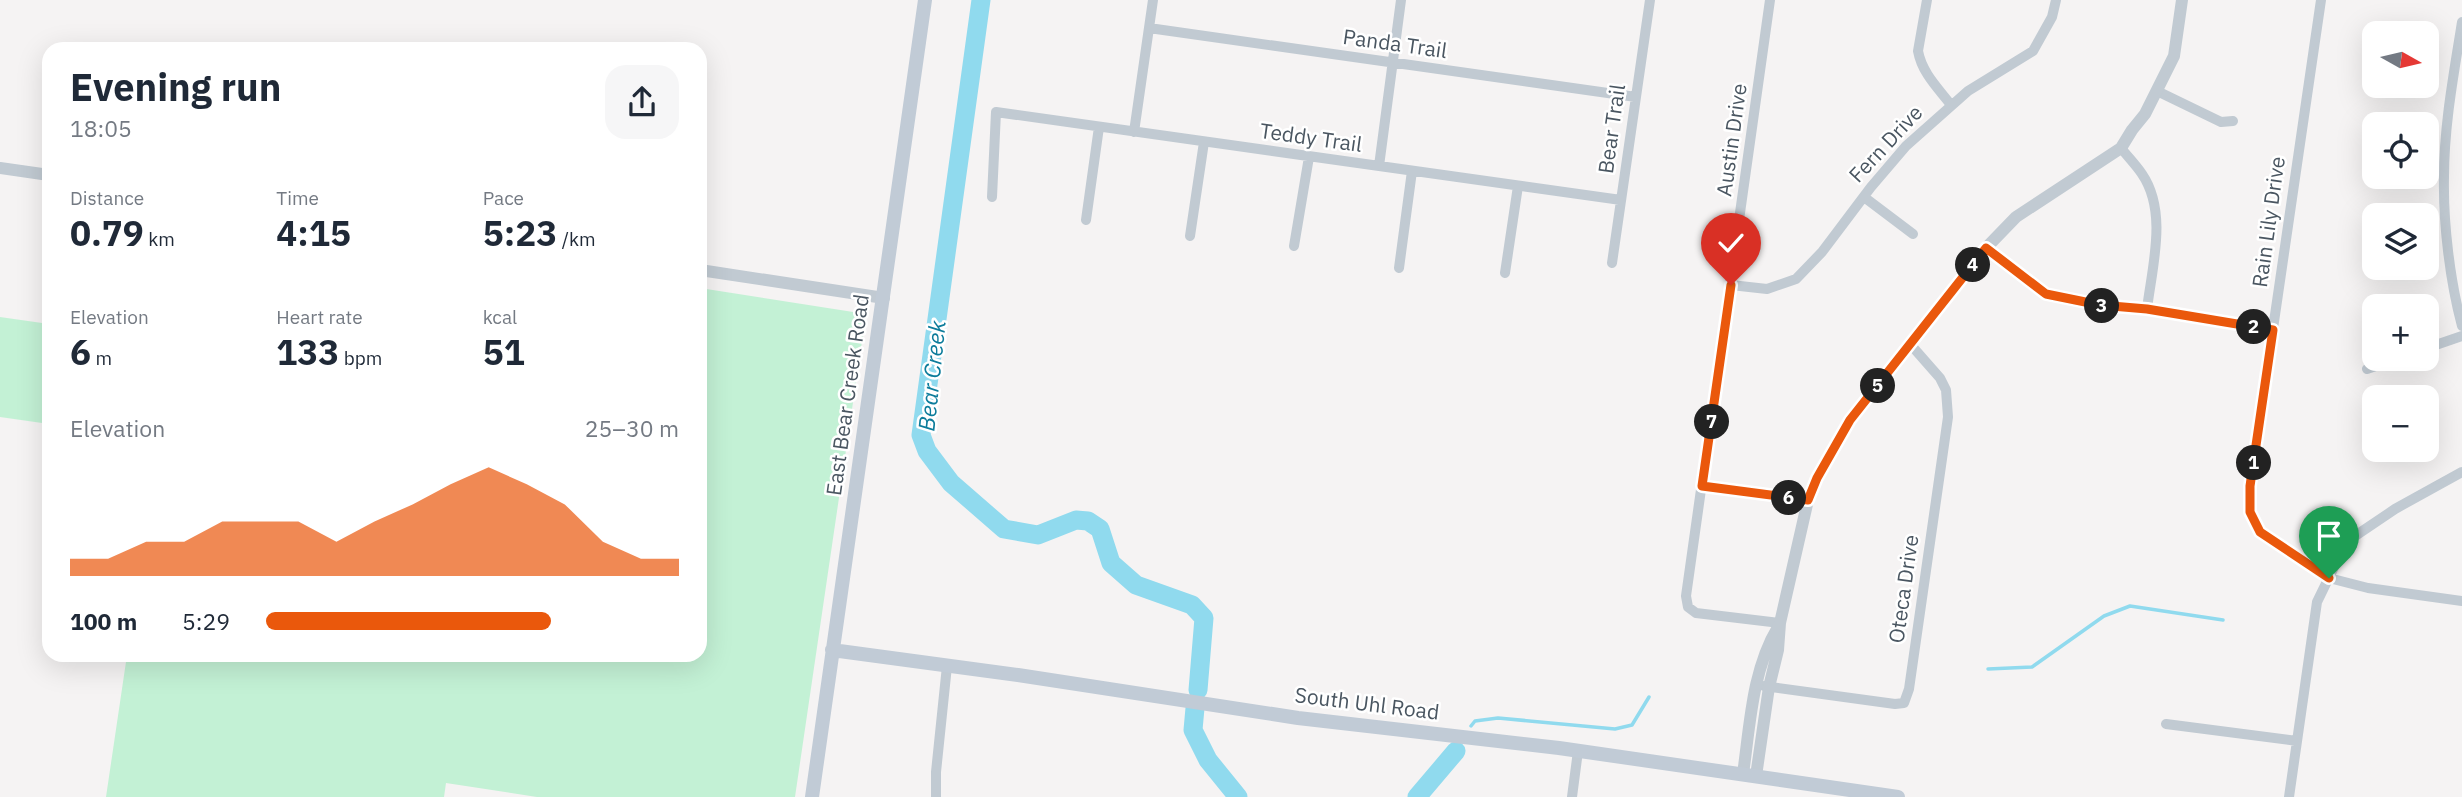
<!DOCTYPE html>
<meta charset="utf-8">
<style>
:root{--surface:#fff;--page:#f6f6f7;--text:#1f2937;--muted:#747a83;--accent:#ea580c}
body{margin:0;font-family:"IBM Plex Sans",sans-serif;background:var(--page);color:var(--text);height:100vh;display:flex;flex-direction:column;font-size:26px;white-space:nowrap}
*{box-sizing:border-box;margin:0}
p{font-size:23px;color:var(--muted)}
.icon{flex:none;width:38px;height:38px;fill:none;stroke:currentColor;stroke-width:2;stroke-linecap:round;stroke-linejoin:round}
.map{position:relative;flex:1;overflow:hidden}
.side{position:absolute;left:42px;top:42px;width:665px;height:620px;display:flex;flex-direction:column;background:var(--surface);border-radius:21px;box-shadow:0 7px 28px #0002}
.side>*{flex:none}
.needle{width:46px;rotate:98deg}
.fabs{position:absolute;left:2362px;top:21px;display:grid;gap:14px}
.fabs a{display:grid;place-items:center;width:77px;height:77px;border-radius:14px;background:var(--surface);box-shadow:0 7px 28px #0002;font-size:35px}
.pin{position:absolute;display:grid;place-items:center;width:60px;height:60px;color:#fff;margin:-72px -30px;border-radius:50% 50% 50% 0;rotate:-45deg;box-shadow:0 0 7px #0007}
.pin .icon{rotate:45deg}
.km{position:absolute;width:35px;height:35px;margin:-18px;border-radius:50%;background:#222;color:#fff;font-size:19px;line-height:35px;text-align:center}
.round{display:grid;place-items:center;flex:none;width:74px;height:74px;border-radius:21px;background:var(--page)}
.summary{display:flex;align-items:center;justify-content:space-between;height:119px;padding:0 28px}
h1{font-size:38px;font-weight:700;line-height:52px}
.figures{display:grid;grid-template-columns:repeat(3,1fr);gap:10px;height:119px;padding:7px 28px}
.figures div{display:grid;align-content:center}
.figures b{font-size:35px;font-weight:700}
.figures small{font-size:19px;font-weight:400}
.figures p{font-size:19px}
.chart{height:196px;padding:14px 28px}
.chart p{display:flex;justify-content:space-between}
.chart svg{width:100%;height:126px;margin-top:7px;fill:var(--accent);opacity:.7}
ul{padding:0 28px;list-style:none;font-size:23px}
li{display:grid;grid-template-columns:112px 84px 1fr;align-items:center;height:52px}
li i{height:18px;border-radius:9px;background:var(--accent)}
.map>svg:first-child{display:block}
.green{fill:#c3f1d5}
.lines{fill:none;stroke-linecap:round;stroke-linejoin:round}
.stream{stroke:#90daee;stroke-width:3.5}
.river{stroke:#90daee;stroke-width:19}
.minor{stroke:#c1cad2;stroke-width:10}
.tertiary{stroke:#c1cad2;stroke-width:12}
.secondary{stroke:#c1cbd6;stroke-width:14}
.route-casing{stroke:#fff;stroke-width:14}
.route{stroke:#ea580c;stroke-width:9}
.labels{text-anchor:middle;stroke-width:5;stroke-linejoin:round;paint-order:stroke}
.street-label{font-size:21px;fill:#4a5661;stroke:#fff}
.water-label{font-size:23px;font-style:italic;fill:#0c7c9b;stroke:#fff}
</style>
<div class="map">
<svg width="2462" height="797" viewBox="0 0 2462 797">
<rect width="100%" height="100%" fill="#f5f3f3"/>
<!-- green -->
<path class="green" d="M700 288 866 314 795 797H537L446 783 444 797H106L127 655 700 654Z
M0 317 49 324V424L0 417Z"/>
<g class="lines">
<!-- stream -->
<path class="stream" d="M1988 669 2032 667 2104 616 2130 606 2223 620
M1471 726 1475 721 1498 718 1615 729 1632 725 1649 697"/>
<!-- river -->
<path class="river" d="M981 0 921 435 927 451 951 483 1004 529 1038 535 1076 520 1088 521 1100 529 1111 563 1136 585 1192 605 1204 618 1198 690
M1195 708 1193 730 1208 760 1238 797
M1417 797 1456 751"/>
<!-- minor -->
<path class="minor" d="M1770 0 1686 596 1688 607 1696 613 1780 623
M1927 0 1918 51C1922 73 1938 88 1951 105
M2321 0 2250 486V512L2260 532 2329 578 2368 588 2462 601
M2462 22C2454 73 2444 125 2444 177 2443 223 2450 281 2462 326
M1149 28 1636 97
M2157 91 2221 122 2233 121
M1134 132 1153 0
M2121 148C2128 157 2136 165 2142 174 2168 212 2152 267 2147 309
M1379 166 1401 0
M992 197 996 112 1621 200
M1864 197 1913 234
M1086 220 1099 127
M1190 236 1204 142
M1294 246 1309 157
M1986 248 2046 294 2100 305 2147 309 2273 330
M1612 263 1650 0
M1399 268 1412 171
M1505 273 1518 186
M1731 285 1767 289 1796 279 1822 252 1871 187 1906 146 1968 91 2033 51 2052 17 2056 0
M2427 348 2462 336
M2367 369 2397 359
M1702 486 1808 500
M1764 686 1895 704 1904 703 1909 689 1948 417 1946 390 1940 378 1911 345
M2166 724 2297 741
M936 797V772L947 666
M1572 797 1578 751
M2289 797 2317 602 2335 565 2355 536 2395 509 2462 472"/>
<!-- tertiary -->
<path class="tertiary" d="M0 168 49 175
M700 270 884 298
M1743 774C1750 725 1752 670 1778 627
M1756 776 1769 687 1778 650 1780 623 1808 500 1817 478 1850 420 1986 248 2016 217 2121 148 2132 130 2145 114 2174 56 2182 0"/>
<!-- secondary -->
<path class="secondary" d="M832 650 1018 675 1298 718 1559 748 1898 797
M812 797 925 0"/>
</g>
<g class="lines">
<defs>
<path id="route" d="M1731 285 1702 486 1808 500 1817 478 1850 420 1986 248 2046 294 2100 305 2147 309 2273 330 2250 486V512L2260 532 2329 578"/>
</defs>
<!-- route casing -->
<use href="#route" class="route-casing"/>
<!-- route -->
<use href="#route" class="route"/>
</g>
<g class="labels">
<!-- street labels -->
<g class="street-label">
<text transform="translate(1395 44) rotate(8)" y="7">Panda Trail</text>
<text transform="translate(1612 129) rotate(-82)" y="7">Bear Trail</text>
<text transform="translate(1311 138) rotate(8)" y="7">Teddy Trail</text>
<text transform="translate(1732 140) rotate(-82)" y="7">Austin Drive</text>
<text transform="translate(1886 144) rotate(-47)" y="7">Fern Drive</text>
<text transform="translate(2269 222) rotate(-82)" y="7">Rain Lily Drive</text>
<text transform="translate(848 395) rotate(-82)" y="7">East Bear Creek Road</text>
<text transform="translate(1904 589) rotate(-82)" y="7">Oteca Drive</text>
<text transform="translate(1367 704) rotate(7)" y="7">South Uhl Road</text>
</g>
<!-- water labels -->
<g class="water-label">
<text transform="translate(932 376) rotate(-84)" y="8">Bear Creek</text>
</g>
</g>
</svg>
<div class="fabs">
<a><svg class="needle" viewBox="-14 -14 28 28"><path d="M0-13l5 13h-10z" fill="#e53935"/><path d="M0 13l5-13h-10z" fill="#747a83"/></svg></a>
<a><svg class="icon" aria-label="locate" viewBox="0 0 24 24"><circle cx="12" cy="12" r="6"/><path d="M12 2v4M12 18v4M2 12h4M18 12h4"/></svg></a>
<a><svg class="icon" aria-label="layers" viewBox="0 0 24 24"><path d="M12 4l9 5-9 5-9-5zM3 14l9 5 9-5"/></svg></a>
<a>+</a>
<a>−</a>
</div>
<div class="pin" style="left:2329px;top:578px;background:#1e9e55"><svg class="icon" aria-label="arrive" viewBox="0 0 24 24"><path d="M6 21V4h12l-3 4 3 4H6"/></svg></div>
<div class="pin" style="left:1731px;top:285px;background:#d93025"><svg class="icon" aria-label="check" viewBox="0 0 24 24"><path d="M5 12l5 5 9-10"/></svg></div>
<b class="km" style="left:2254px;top:463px">1</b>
<b class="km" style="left:2254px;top:327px">2</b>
<b class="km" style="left:2102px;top:306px">3</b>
<b class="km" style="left:1973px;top:265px">4</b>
<b class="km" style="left:1878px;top:386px">5</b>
<b class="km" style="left:1789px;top:498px">6</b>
<b class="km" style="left:1712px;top:422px">7</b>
<section class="side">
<div class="summary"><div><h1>Evening run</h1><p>18:05</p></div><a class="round"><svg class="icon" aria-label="share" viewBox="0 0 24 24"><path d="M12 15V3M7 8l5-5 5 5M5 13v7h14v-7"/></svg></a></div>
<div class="figures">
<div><p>Distance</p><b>0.79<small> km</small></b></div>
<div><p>Time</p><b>4:15</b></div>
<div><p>Pace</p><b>5:23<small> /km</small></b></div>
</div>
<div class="figures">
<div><p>Elevation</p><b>6<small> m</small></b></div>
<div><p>Heart rate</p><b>133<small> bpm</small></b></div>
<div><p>kcal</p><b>51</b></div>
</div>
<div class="chart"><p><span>Elevation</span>25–30 m</p>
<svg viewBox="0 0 160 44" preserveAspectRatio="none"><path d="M0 44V38L10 38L20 32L30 32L40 25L50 25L60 25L70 32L80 25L90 19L100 12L110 6L120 12L130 19L140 32L150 38L160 38V44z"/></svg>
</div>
<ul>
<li><b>100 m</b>5:29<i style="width:69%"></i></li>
</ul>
</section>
</div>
